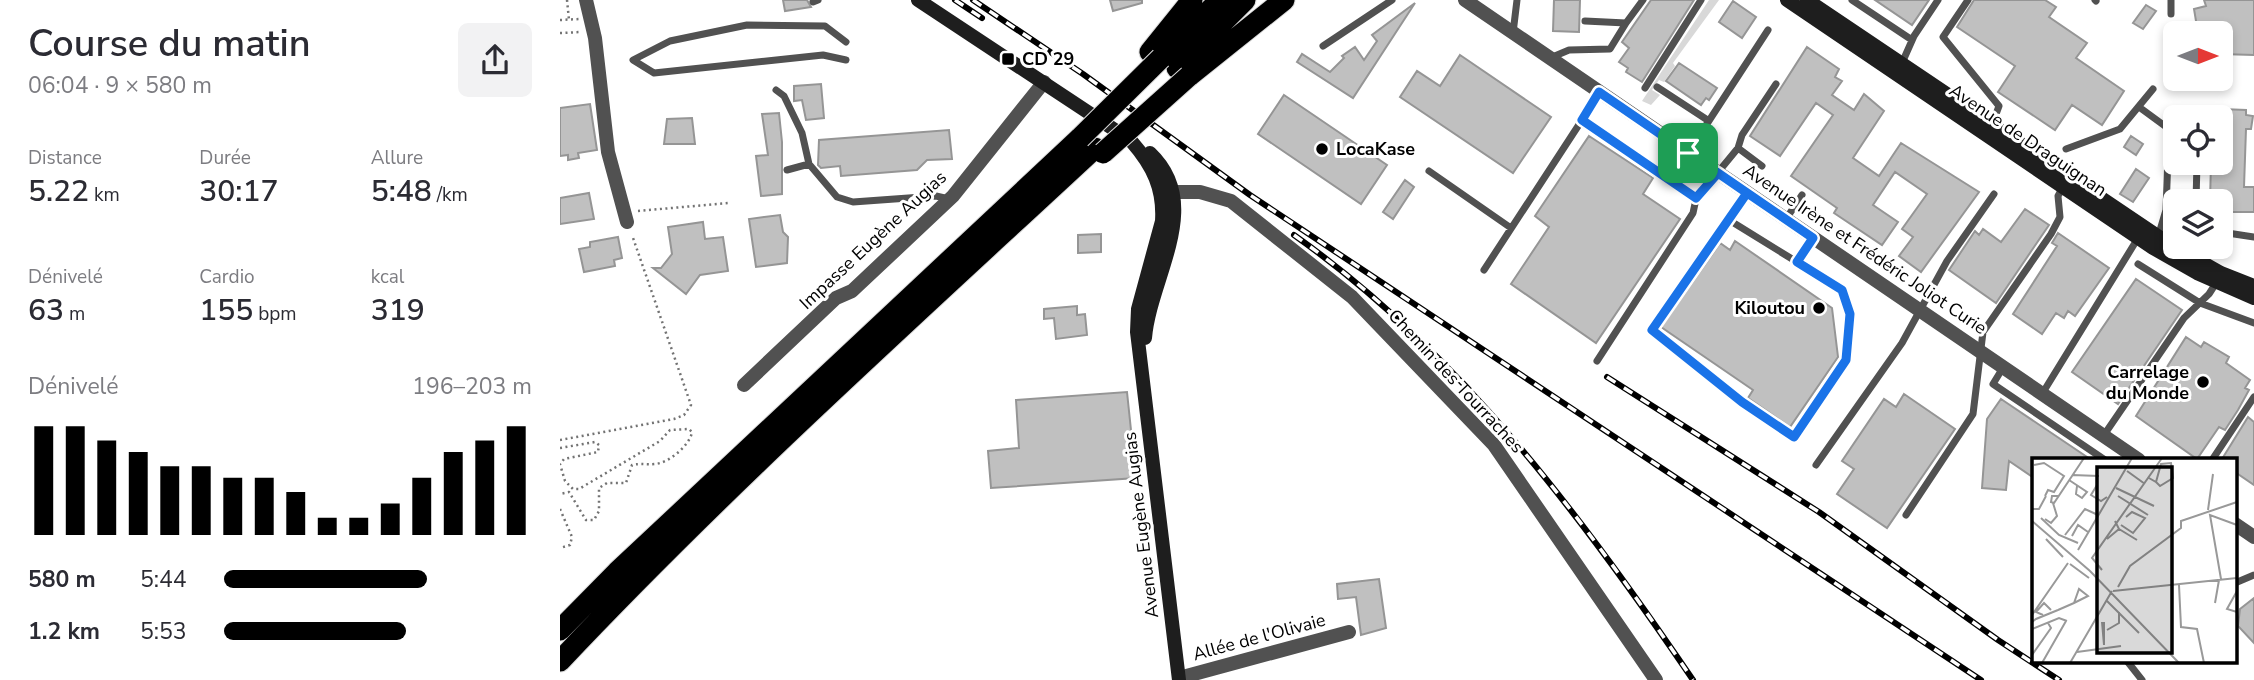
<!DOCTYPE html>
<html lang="fr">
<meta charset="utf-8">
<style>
:root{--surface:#fff;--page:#f2f2f3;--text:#2b2b33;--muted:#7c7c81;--accent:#000}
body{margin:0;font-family:"Nunito Sans",sans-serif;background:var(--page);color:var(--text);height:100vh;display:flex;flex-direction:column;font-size:26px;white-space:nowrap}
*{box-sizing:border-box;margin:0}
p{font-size:23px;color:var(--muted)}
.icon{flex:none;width:38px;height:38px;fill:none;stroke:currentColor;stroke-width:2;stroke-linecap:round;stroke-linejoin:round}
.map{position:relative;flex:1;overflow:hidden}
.sheet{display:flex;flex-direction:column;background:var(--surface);width:560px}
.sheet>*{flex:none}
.needle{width:46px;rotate:90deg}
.tools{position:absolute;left:1603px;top:21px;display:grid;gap:14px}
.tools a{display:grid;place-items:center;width:70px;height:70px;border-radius:10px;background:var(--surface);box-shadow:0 4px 10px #0003;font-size:35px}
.pin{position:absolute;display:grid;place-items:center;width:60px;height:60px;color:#fff;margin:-30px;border-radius:14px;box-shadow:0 4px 10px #0006}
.round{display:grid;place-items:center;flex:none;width:74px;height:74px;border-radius:10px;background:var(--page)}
.headline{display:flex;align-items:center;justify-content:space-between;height:119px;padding:0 28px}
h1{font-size:38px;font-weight:600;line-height:52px}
.figures{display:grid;grid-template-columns:repeat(3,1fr);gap:10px;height:119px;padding:7px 28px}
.figures div{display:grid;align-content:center}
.figures b{font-size:30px;font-weight:600}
.figures small{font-size:19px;font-weight:400}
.figures p{font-size:19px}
.chart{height:196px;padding:14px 28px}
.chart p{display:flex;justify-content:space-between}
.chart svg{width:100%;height:126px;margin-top:7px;stroke:var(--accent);stroke-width:6}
ul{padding:0 28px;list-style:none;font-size:23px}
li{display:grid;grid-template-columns:112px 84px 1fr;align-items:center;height:52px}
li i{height:18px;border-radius:9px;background:var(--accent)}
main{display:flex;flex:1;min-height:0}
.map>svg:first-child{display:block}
.green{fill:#d8d8d8}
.building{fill:#c0c0c0;stroke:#959595;stroke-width:2}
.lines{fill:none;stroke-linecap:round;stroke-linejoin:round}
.motorway-casing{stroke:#dbdbdb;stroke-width:23}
.path{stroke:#737373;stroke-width:2.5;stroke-dasharray:2 3.5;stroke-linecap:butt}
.service{stroke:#515151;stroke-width:7}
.minor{stroke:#515151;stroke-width:14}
.tertiary{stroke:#515151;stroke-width:14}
.secondary{stroke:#1e1e1e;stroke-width:14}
.motorway{stroke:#000;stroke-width:21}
.rail-casing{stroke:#000;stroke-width:6}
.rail{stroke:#fff;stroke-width:3.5;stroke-dasharray:10;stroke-linecap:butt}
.motorway-bridge-casing{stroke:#dbdbdb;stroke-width:23;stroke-linecap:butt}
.motorway-bridge{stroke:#000;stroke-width:21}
.route-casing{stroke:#fff;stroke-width:14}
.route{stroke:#1a73e8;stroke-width:9}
.poi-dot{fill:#000;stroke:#fff;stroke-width:2.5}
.labels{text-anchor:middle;stroke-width:6;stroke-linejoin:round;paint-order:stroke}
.poi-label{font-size:18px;font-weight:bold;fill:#000;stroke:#fff;text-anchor:start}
.street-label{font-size:18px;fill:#000;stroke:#fff}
.inset-road{fill:none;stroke:#999;stroke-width:2}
.view{fill:#000;fill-opacity:0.15;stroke:#000;stroke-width:3.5}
.inset-edge{fill:none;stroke:#000;stroke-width:3.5}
</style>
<main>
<section class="sheet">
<div class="headline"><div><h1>Course du matin</h1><p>06:04 · 9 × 580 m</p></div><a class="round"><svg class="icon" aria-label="share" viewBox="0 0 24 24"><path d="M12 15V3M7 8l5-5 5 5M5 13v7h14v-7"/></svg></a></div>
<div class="figures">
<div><p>Distance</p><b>5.22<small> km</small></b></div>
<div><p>Durée</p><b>30:17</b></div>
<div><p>Allure</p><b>5:48<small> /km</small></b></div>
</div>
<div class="figures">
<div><p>Dénivelé</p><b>63<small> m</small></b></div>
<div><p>Cardio</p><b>155<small> bpm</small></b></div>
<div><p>kcal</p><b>319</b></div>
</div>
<div class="chart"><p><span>Dénivelé</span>196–203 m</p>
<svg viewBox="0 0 160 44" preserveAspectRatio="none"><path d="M5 44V6M15 44V6M25 44V11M35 44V15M45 44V20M55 44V20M65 44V24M75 44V24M85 44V29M95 44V38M105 44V38M115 44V33M125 44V24M135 44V15M145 44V11M155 44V6"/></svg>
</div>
<ul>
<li><b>580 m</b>5:44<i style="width:66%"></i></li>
<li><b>1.2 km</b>5:53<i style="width:59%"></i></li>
</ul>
</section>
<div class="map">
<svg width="1694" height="680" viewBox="0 0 1694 680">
<rect width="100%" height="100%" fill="#fff"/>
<!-- green -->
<path class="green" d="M1149 0H1159L1113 63 1115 66 1104 82 1099 80 1092 90 1100 95 1091 105 1082 101Z"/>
<!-- building -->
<path class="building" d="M223 0H247L251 7 225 11Z
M550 0H582V3L553 11Z
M994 0H1020L1019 32 993 31Z
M1091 0H1134L1082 82 1066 72 1068 68 1059 62 1069 48 1062 42Z
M1315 0H1369L1352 25Z
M1414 0H1485L1496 7 1489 17 1527 43 1516 58 1564 91 1542 125 1512 105 1495 130 1438 92 1455 66 1397 27Z
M1644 0H1694V55L1661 54V33H1638L1634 9 1646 6Z
M1173 1 1196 17 1182 38 1159 22Z
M855 3 793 98 737 62 742 54 770 72 784 58 782 56 795 47 804 60 817 41 812 35Z
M1586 5 1596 11 1583 29 1573 23Z
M1247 47 1279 69 1275 77 1282 81 1272 95 1294 110 1304 94 1324 111 1293 158 1319 176 1341 143 1419 192 1361 272 1339 256 1353 237 1342 229 1367 194 1335 172 1313 205 1338 222 1322 245 1274 213 1277 208 1231 176 1273 115 1256 103 1220 156 1190 136Z
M900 55 991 117 953 173 840 97 857 71 880 86Z
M1119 63 1157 88 1149 100 1146 98 1141 105 1106 81Z
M261 84 264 118 246 120 242 100 234 101V86Z
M724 95 827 165 801 204 698 134Z
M30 104 37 150 18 153 19 158 8 160V155L0 156V108Z
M1661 109 1686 110V115L1693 116 1691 129H1686L1684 187H1694V212H1661V201H1650L1651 163H1661Z
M219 113 222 142V194L201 196 196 156 208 155 202 114Z
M132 118 135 144H104L107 119Z
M389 130 392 159 367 160 357 170 281 176 280 166 261 168 258 165 259 140Z
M1029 136 1093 178 1083 194 1120 219 1036 343 951 284 989 227 975 216Z
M1571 136 1583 144 1576 155 1564 147Z
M1576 169 1589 178 1573 202 1560 194Z
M845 180 854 187 833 219 823 212Z
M29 193 34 219 0 224V198Z
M1465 209 1489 225 1436 303 1389 270 1415 231 1419 235 1423 229 1441 242Z
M220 215 223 232 228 237 227 263 196 267 189 219Z
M143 222 145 239 163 237 168 271 140 275 126 294 93 268H101L112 254 108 227Z
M1498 233 1549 268 1515 316 1508 311 1504 318 1496 313 1482 334 1453 314 1497 246 1492 243Z
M541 234V252L518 253V235Z
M58 237 62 258 54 260 55 266 24 272 19 249 30 247V242Z
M1175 241 1272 308 1278 357 1230 427 1188 398 1193 390 1101 327 1160 243 1170 250Z
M1576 279 1622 310 1558 404 1512 372Z
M517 306V315L525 314 527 335 496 339 494 318 484 319V309Z
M1626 337 1641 347 1644 342 1669 357 1666 363 1690 380 1685 388 1689 390 1678 410 1665 430 1659 427 1637 459 1576 416Z
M567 392 576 478 431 488 428 451 459 448 456 400Z
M1344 394 1395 429 1327 528 1277 494 1294 469 1282 461 1324 399 1336 407Z
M1441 399 1530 459H1474V478L1449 461 1446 490 1422 488 1427 419Z
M1688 417 1694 422V485L1675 472V459H1662Z
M819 579 826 628 801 635 796 597 778 599 777 584Z
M1694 598V643L1678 626 1680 609Z"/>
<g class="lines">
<defs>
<path id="motorway" d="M590 52 632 0
M601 58 660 0
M617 68 685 0
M629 76 724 0
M0 630 57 572 520 138
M0 661C170 481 354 316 535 148"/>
</defs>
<!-- motorway casing -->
<use href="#motorway" class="motorway-casing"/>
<!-- path -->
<path class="path" d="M7 0 9 20
M0 20 19 19
M0 33 21 32
M78 211 168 203
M0 440 114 419 124 415 131 405 72 235
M0 448 35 442 39 445 38 452 4 459 0 464 5 481 13 489H19L100 441 110 430 129 429 132 432C130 445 109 463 95 464 86 465 81 463 72 465L66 483H47L39 488V511L34 520H26L9 492 0 494
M0 509 12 537 10 545 0 548"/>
<!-- service -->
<path class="service" d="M1292 0 1352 40
M1408 0 1383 37 1439 106 1432 125
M1535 0 1536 1
M253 2 258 0
M1611 14V0
M1025 21 1066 23 1083 0
M953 33 957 0
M286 42 265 26 187 25 110 41 73 60 94 73 263 55 286 60
M763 46 832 0
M990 58 1009 50 1050 49 1066 23
M1342 63 1354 36 1378 0
M1097 87 1149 121
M1085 88 1141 0
M216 90 224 96 242 133 249 164 277 197 293 202 376 196 389 199
M1039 92 1022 120 1136 199 1178 148 1202 166
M1579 107 1609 129 1606 210 1598 237
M1639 117V114
M1178 148 1182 135 1216 84
M1506 149 1560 129 1593 89
M1128 153 1208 30
M227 170 249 164
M869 171 951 228
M1187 193 1169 220 1237 262 1253 238
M1636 201 1637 163
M1226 219 1242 195
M1169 220 1092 330 1182 402 1234 437 1286 360 1290 314 1282 290 1237 262
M1661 232 1694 237
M1578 264 1640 303 1694 323
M924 270 1022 120
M1037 361 1133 213 1136 199
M1444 366 1433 384 1545 460
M1482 394 1578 238
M1544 435 1624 318 1649 294 1658 280
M1652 460 1694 397
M1256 465 1342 343 1387 261 1434 194
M1346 515 1413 414 1423 332 1491 234 1500 217 1498 196 1504 185
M1675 583 1694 575
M1567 661 1582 680"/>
<!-- minor -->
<path class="minor" d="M26 0 35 38 48 152 67 222
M601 192H640L671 201 792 297 934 445 1096 680
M184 385 276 298 292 291 393 196 484 82
M619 678 789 632"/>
<!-- tertiary -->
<path class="tertiary" d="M905 0 1579 460
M1675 524 1694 537"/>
<!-- secondary -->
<path class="secondary" d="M358 0 567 138
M1227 0 1593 248 1637 273 1694 298
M1247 0 1611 245 1661 273 1694 286
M572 142C593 166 604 189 602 221L578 309 577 332 619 680
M585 338C590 277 645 205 590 153"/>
<!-- motorway -->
<use href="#motorway" class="motorway"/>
<defs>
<path id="rail" d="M395 0 422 18
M413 0 523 74 690 195 1421 680
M734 235C898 351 1021 515 1133 680
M1047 377 1259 512 1438 640 1499 680"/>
</defs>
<!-- rail casing -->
<use href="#rail" class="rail-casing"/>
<!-- rail -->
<use href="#rail" class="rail"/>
<defs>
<path id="motorway-bridge" d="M520 138 601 58
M543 153 629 76"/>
</defs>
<!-- motorway-bridge casing -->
<use href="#motorway-bridge" class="motorway-bridge-casing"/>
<!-- motorway-bridge -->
<use href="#motorway-bridge" class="motorway-bridge"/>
</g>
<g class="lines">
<defs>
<path id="route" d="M1128 153 1039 92 1022 120 1136 198 1158 173 1187 193 1092 330 1182 402 1234 437 1286 360 1290 314 1282 290 1237 262 1253 238 1158 173 1128 153"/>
</defs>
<!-- route casing -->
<use href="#route" class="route-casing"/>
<!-- route -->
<use href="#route" class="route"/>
</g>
<!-- markers -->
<g class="poi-dot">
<rect x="441" y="52" width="14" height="14" rx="3.5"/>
<circle cx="762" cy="149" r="7"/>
<circle cx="1259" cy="308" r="7"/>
<circle cx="1643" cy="382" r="7"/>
</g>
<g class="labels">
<!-- poi labels -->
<g class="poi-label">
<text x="462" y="65">CD 29</text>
<text x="776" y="155">LocaKase</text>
<text x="1245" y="314" text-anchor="end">Kiloutou</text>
<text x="1629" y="378" text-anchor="end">Carrelage<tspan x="1629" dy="21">du Monde</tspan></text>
</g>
<!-- street labels -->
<g class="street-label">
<text transform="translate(1468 140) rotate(34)" y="6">Avenue de Draguignan</text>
<text transform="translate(313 240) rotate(-43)" y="6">Impasse Eugène Augias</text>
<text transform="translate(1305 249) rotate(34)" y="6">Avenue Irène et Frédéric Joliot Curie</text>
<text transform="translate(896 381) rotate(47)" y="6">Chemin des Tourraches</text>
<text transform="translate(581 525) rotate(-97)" y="6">Avenue Eugène Augias</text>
<text transform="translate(699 637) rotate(-15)" y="6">Allée de l'Olivaie</text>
</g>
</g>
<!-- overview -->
<g transform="translate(1472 458)">
<rect width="205" height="205" fill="#fff"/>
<path class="inset-road" d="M69 0H95M2 7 12 5 32 18 22 34 16 32 13 38M95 13 113 26M40 17 67 18M117 20 124 24 129 6 139 5 141 20 128 28 124 24M37 22 55 34 50 40 44 36 45 28M65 27 59 37 69 43 75 39M84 30 122 48M26 38H20L19 44 22 45 52 0M86 38 116 57M0 51H7L14 38M176 52 181 16M9 60 27 77 46 85M13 61 19 65 25 58 21 45M0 63 58 113 147 205M89 67 101 75 113 60 100 54 94 59M87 71 105 82M33 77 53 51 66 57M40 78 46 67 56 74M14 81 31 99M75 81 87 71 83 63M46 92 100 0M38 106 57 120M70 112 60 100 130 0M189 121 178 57 205 67M147 127 149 169 165 171 172 205M86 129 98 108 149 70V63L205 44M81 133 205 120M205 133 195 151 205 154M75 143 107 175M183 145 187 122M0 157 36 105M11 157 4 154 12 145 19 152M0 164 4 161 26 152 42 145 56 138 47 131 42 145M70 164 72 187V164M0 171 27 160 35 163M75 172 87 165V154M45 194 89 188M0 197 19 170 16 165M10 205 34 163M38 205 80 133"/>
<path class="view" d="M65 9H140V195H65Z"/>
<rect width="205" height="205" class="inset-edge"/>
</g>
</svg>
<div class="tools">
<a><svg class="needle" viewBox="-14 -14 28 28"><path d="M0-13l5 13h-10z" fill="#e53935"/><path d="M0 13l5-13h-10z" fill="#7c7c81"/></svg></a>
<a><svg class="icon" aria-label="locate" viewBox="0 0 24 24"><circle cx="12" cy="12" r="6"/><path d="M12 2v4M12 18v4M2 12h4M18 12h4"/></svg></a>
<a><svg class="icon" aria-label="layers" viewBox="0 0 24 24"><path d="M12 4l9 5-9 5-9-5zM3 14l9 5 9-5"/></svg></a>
</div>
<div class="pin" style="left:1128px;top:153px;background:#1e9e55"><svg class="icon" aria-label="arrive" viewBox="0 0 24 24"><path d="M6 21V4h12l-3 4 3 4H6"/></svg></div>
</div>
</main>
